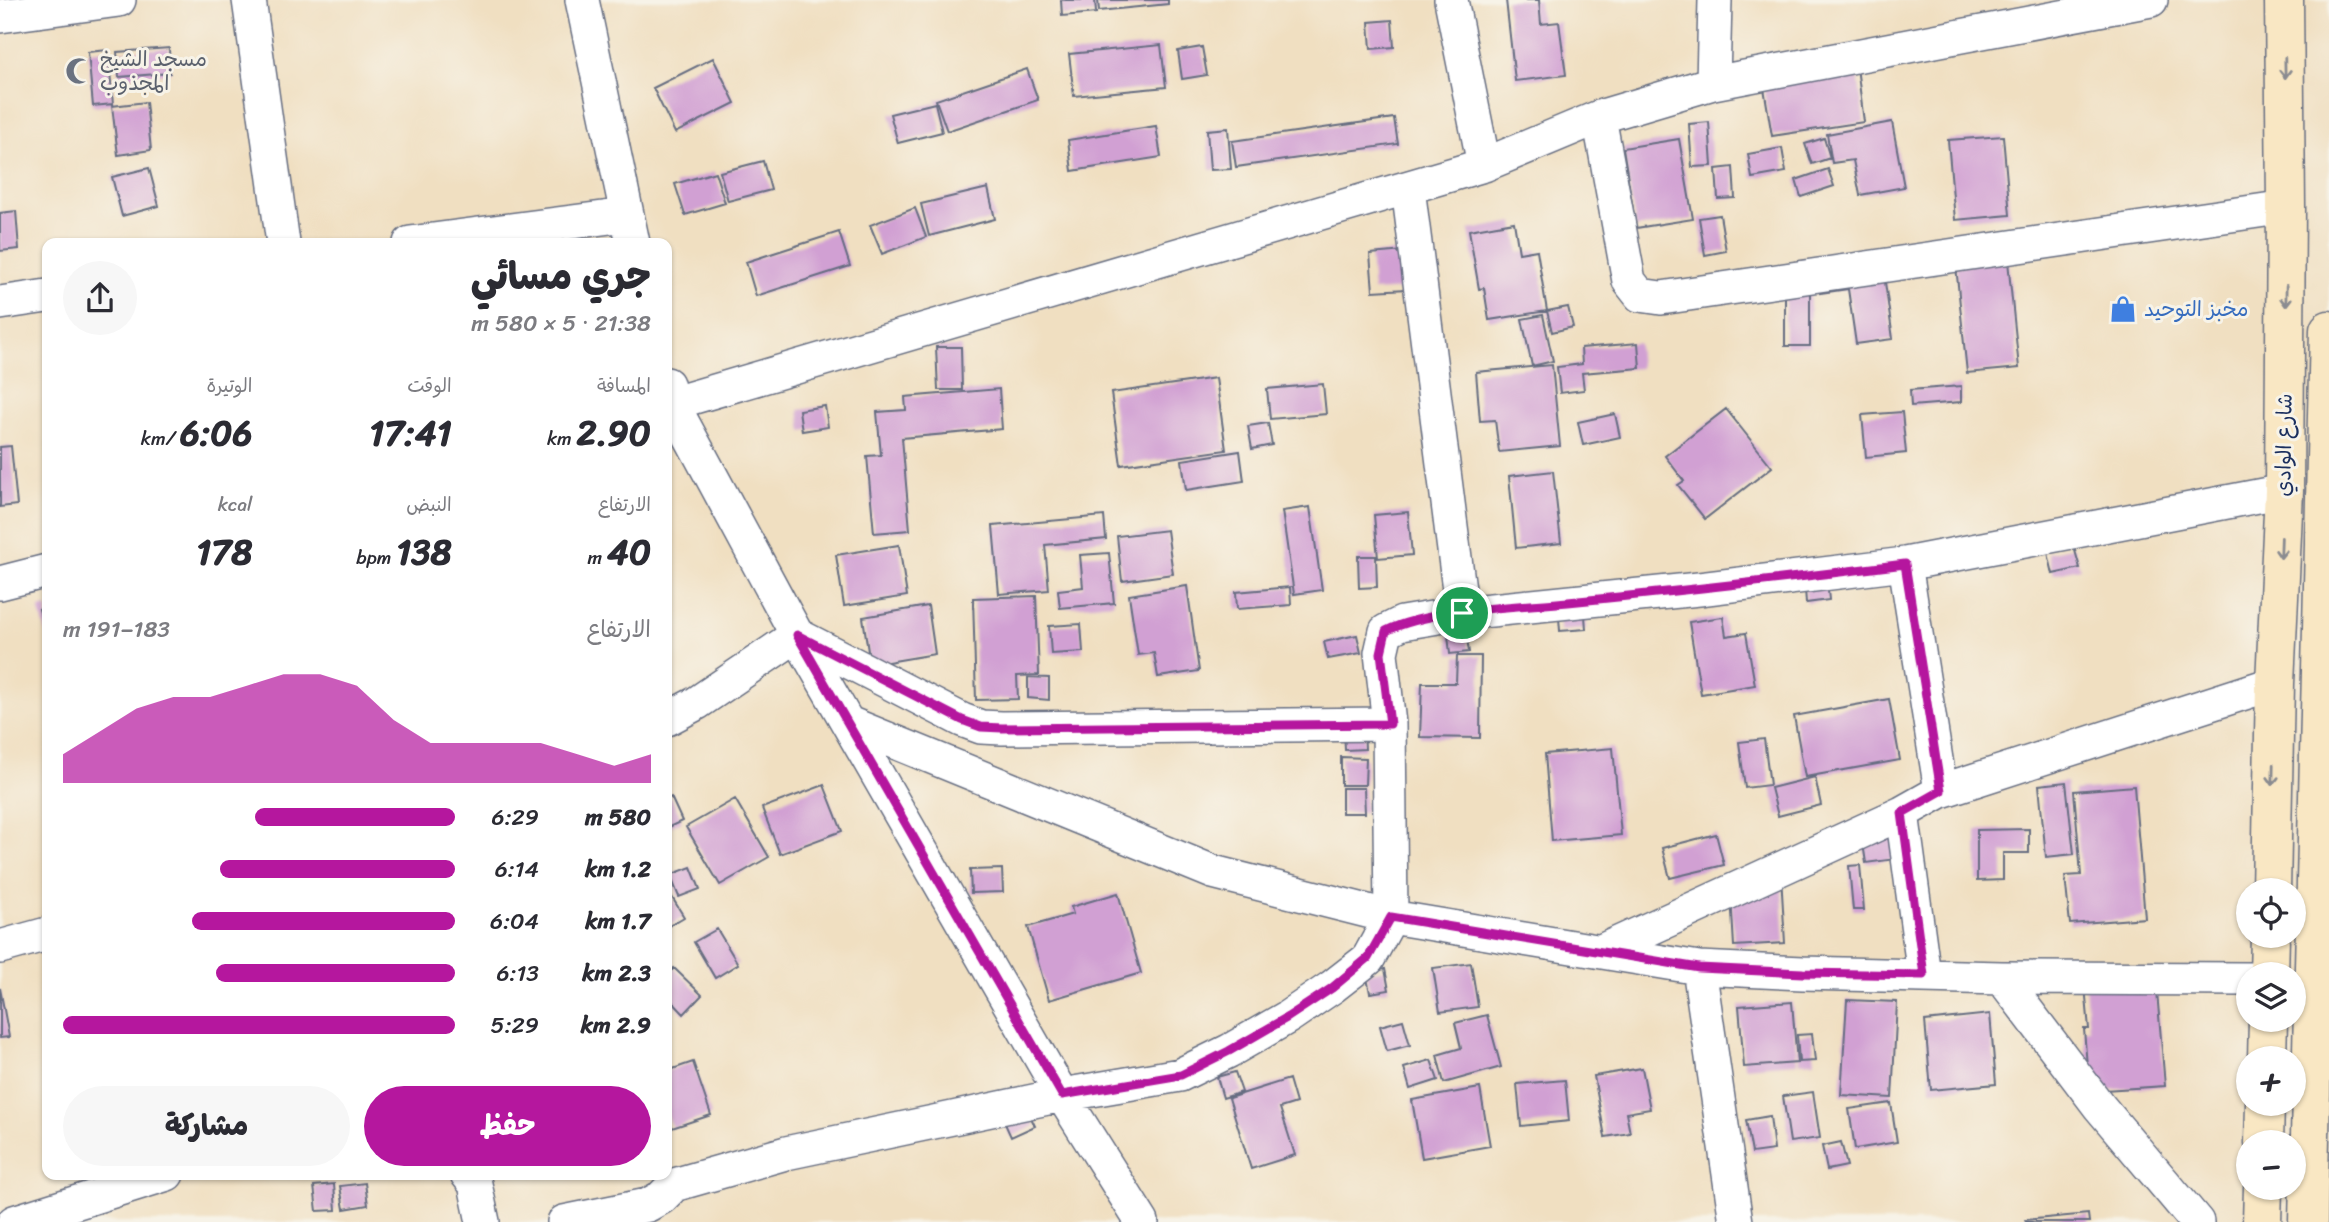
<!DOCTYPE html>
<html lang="ar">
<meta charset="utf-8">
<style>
:root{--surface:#fff;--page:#f7f7f7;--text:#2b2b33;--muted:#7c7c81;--accent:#b5179e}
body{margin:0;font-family:Sriracha,"Playpen Sans Arabic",sans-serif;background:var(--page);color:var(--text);direction:rtl;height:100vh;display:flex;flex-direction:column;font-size:26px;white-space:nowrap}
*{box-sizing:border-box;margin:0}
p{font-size:23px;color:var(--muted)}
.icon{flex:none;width:38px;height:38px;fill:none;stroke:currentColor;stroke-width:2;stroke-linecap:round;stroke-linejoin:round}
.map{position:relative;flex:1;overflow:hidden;direction:ltr}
.details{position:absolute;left:42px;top:238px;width:630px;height:942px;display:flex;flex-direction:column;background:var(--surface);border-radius:14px;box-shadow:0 2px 5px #0004;direction:rtl}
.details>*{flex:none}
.buttons{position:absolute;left:2236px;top:878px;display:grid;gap:14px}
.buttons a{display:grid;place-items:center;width:70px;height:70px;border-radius:50%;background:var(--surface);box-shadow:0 2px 5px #0004;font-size:35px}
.pin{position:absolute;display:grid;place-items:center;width:60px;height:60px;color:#fff;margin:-30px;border:4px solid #fff;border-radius:50%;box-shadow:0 2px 7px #0007}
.round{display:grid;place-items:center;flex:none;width:74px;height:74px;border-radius:37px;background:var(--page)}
.summary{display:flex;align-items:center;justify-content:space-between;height:119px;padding:0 21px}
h1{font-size:38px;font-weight:800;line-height:52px}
.metrics{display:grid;grid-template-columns:repeat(3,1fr);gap:10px;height:119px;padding:7px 21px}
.metrics div{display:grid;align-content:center}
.metrics b{font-size:35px;font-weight:800}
.metrics small{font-size:19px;font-weight:400}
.metrics p{font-size:19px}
.chart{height:196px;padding:14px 21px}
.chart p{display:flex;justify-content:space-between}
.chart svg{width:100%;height:126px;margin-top:7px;fill:var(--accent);opacity:.7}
.primary-button{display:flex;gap:14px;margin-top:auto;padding:14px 21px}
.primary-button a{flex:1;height:80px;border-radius:42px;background:var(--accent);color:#fff;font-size:28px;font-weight:800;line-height:80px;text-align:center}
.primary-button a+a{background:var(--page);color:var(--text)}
ul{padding:0 21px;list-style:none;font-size:23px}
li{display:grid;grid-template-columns:112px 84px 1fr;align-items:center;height:52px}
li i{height:18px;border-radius:9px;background:var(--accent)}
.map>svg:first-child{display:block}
.building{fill:#d1a0d3}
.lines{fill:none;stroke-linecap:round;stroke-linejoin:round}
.street-casing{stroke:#666d81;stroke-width:36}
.secondary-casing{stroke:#666d81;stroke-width:41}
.street{stroke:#fff;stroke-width:33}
.secondary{stroke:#f9e7c3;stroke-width:38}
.oneway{stroke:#8a8b90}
.route-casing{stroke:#fff;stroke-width:14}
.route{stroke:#b5179e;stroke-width:9}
.labels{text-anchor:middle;stroke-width:6;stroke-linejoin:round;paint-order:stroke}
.worship-label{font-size:21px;fill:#5b616d;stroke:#f7f3e8;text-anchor:start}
.shop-label{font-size:21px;fill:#366cbe;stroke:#f7f3e8;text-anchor:start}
.street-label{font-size:21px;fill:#1b2f5e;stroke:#f7f3e8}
</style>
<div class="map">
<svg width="2329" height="1222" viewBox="0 0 2329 1222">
<rect width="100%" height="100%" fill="#f7f3e8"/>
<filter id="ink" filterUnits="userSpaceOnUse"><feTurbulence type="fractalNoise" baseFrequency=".0143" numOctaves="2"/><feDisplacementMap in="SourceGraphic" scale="14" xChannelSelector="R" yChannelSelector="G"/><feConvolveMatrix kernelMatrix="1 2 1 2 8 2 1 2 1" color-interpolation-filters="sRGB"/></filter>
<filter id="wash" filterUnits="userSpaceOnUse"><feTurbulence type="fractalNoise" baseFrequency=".00686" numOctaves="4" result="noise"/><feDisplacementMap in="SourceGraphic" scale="28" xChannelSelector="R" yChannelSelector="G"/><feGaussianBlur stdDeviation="1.57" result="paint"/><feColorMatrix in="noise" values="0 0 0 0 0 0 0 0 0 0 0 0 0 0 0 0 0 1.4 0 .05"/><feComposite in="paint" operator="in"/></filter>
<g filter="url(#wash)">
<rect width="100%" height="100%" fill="#f0dfc1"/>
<g id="blocks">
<!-- building -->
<path class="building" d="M1061 0H1095L1096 13 1062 16Z
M1098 0H1168V4L1099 11Z
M1506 0H1539L1541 24 1559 22 1566 75 1515 81Z
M1392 20 1394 47 1371 49 1369 22Z
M1161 45 1166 87 1074 96 1069 54Z
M1202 47 1207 75 1182 79 1178 51Z
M169 48 170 73 119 77 117 52Z
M108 50 113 104 93 106 88 52Z
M713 58 735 103 675 133 653 88Z
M1857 67 1864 122 1772 136 1763 82Z
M1027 69 1038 100 947 131 936 100Z
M146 102 151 150 118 155 112 106Z
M935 103 942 132 898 143 890 114Z
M1394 118 1398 144 1236 167 1232 141Z
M1709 122 1712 166 1692 167 1689 124Z
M1892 122 1904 187 1860 195 1853 160 1832 163 1827 134Z
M1156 126 1161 157 1072 171 1068 140Z
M1228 128 1231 169 1210 170 1207 130Z
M2003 136 2010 215 1955 220 1948 140Z
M1824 138 1830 158 1812 164 1805 144Z
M1679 139 1693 219 1636 228 1623 148Z
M1782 148 1786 172 1752 178 1748 154Z
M763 161 771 190 728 201 720 172Z
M1733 167 1735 198 1718 199 1716 169Z
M149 168 159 206 122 216 112 177Z
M1828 169 1834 186 1801 197 1796 180Z
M715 172 725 203 685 215 675 184Z
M988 188 995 219 929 236 921 204Z
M915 208 926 237 882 254 870 225Z
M16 211 19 249 0 251V213Z
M1720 215 1726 251 1705 255 1699 218Z
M1514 222 1519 253 1537 250 1547 311 1489 320 1484 288 1479 289 1469 230Z
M839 232 850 266 756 296 746 262Z
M1405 251 1407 289 1373 291 1370 254Z
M1882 261 1893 339 1856 344 1848 289 1820 293 1817 270Z
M2008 261 2019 368 1967 373 1956 266Z
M1785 273H1810V346H1785Z
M1568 307 1573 327 1552 332 1547 311Z
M1543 315 1553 361 1532 366 1522 319Z
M1638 343 1640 368 1582 373 1584 390 1560 393 1557 367 1582 364 1581 348Z
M936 347H961L962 390H938Z
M1552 365 1560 446 1499 452 1495 420 1480 421 1476 372Z
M1216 378 1226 450 1121 465 1111 393Z
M1323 384 1326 414 1270 419 1267 389Z
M1961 386V402L1911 406 1910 390Z
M999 389 1002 429 902 438 910 530 874 533 867 456 881 455 877 412 906 410 905 397Z
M825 406 828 427 802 431 799 410Z
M1726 409 1772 467 1705 519 1678 485 1684 481 1665 456Z
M1902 412 1906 453 1866 457 1862 415Z
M1615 414 1620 437 1583 445 1578 422Z
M1268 423 1272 445 1252 449 1248 426Z
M11 446 17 505 0 507V447Z
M1240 451 1244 481 1186 490 1182 460Z
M1553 471 1561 543 1516 548 1509 476Z
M1310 507 1322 590 1294 594 1282 511Z
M1408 512 1412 555 1378 558 1374 515Z
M1104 516 1106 539 1045 545 1049 590 999 594 993 526Z
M1167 530 1173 574 1122 581 1117 536Z
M899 545 907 596 844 606 836 555Z
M2074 547 2080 568 2053 574 2048 553Z
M1109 553 1114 603 1060 608 1058 590 1083 587 1080 555Z
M1358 556H1376L1377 587 1359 588Z
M1826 572 1829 600 1806 603 1804 575Z
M1187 586 1199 671 1158 677 1154 653 1138 655 1129 595Z
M1290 587 1291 605 1237 609 1236 592Z
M1036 596 1039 675 1017 676 1018 699 976 700 973 598Z
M1584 602 1586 629 1560 631 1558 604Z
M928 606 935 654 870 665 863 617Z
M47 607V635L39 609Z
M1723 617 1726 636 1746 633 1755 685 1701 694 1689 622Z
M1081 624 1083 652 1051 654 1049 626Z
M1466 632 1469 652 1450 654 1448 635Z
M1357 635 1361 653 1328 659 1324 642Z
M1457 656H1481L1480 738 1420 737 1422 683H1456Z
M1028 677 1049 678V700L1028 698Z
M1889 699 1900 760 1805 777 1794 716Z
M1364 725 1365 749 1345 750 1344 726Z
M1764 739 1770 785 1745 788 1739 742Z
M1613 748 1621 835 1552 841 1545 754Z
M1341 757 1366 758 1365 785H1341Z
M1815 777 1821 805 1778 816 1771 788Z
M2066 782 2074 854 2046 857 2039 785Z
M824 785 842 831 780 854 762 808Z
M2134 786 2145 918 2070 924 2065 876 2081 875 2074 791Z
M1342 788H1364L1365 813H1342Z
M671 797 682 821 667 828V799Z
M735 799 769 857 720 885 686 827Z
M2029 829V853H2003V880L1977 881V830Z
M1907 831 1911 857 1866 863 1862 837Z
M1716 834 1724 865 1670 878 1662 848Z
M1860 865 1864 910H1853L1849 866Z
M691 867 700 889 679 897 670 875Z
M1002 869 1003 892 971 893 970 870Z
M1781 875 1785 943 1734 946 1730 879Z
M667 889 684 917 667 927Z
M1118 893 1141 973 1049 1000 1028 927 1073 914 1071 907Z
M717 929 738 964 715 978 694 942Z
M1471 963 1478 1007 1440 1012 1433 968Z
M674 968 702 995 684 1014 667 996V975Z
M1385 969 1389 990 1370 993 1366 973Z
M2156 980 2165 1086 2089 1091 2084 1029H2089L2085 986Z
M0 988 9 1037 0 1038Z
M1847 1000 1897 1002 1892 1098 1841 1095Z
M1792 1002 1797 1063 1744 1067 1739 1006Z
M1990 1014 1996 1084 1931 1090 1925 1021Z
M1487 1015 1501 1067 1444 1083 1437 1055 1461 1048 1455 1023Z
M1403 1020 1410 1045 1387 1051 1380 1026Z
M1812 1034 1815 1061 1799 1062 1797 1035Z
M1431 1060 1438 1080 1410 1089 1404 1068Z
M693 1062 711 1115 672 1128 667 1113V1071Z
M1642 1068 1650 1109 1626 1113 1630 1133 1605 1137 1594 1076Z
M1235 1072 1242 1092 1223 1098 1217 1077Z
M1289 1079 1296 1103 1280 1108 1295 1155 1251 1169 1229 1098Z
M1565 1080 1569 1121 1521 1126 1517 1084Z
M1480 1088 1490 1146 1422 1158 1412 1100Z
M1813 1092 1820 1138 1790 1142 1783 1096Z
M1891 1103 1897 1142 1855 1149 1849 1109Z
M1025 1105 1035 1126 1011 1137 1002 1117Z
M1770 1116 1774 1150 1752 1153 1746 1120Z
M1841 1142 1847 1166 1827 1170 1822 1146Z
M365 1183 368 1205 344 1209 340 1186Z
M334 1184 336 1210 317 1211 314 1186Z
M2088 1214 2089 1222H2026L2025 1220Z"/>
</g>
</g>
<g filter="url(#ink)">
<use href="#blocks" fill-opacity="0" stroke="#666d81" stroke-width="2"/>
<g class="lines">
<defs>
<path id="street" d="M249 0 283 243
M582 0 633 243
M1451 0 1484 165
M0 16 119 0
M1713 83 1715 0
M1599 117 1629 281 1640 295 1661 298 2286 207
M1408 188 1462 613
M410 243 626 215
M0 303 47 296
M667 384 672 403 797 635 1062 1095 1142 1222
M667 405 1484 165 1599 117 1713 83 2151 0
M1905 564 1941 791
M0 583 47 571
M667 719 697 703 797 635 962 720 981 727 1002 728 1389 724
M851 724 1213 872 1391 917 1699 968 1803 973 2002 978 2249 979
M1902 813 1924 975
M0 947 47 934
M1601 951 1902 813 1941 791 2275 683
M1699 968 1736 1222
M2002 978 2099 1106 2197 1222
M467 1174 475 1184 483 1222
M14 1222 167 1174
M564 1222 648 1205 662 1197 674 1185 786 1153 1062 1095 1180 1075 1229 1051 1288 1017 1332 987 1368 959 1391 917 1389 724 1381 653 1386 631 1402 623 1462 613 1699 589 1905 564 2284 491"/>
<path id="secondary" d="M2271 891 2275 683 2284 491 2286 207 2284 0
M2269 975 2270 936
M2267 1059 2268 1020
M2264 1143 2265 1104
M2262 1222 2263 1188
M2308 1222 2329 330"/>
</defs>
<!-- street casing -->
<use href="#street" class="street-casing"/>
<!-- secondary casing -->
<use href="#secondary" class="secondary-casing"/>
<!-- street -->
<use href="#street" class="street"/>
<!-- secondary -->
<use href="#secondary" class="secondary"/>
</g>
<!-- one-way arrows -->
<defs><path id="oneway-shaft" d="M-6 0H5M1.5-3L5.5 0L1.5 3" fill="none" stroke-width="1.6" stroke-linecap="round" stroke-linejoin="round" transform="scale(1.75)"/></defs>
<g class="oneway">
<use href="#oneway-shaft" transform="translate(2285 68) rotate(89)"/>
<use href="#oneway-shaft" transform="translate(2286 296) rotate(91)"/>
<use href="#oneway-shaft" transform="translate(2281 548) rotate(92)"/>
<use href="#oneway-shaft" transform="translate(2273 775) rotate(91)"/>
</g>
</g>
<g class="lines" filter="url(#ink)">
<defs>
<path id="route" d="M1905 564 1941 791 1902 813 1924 975 1803 973 1699 968 1391 917 1368 958 1332 988 1288 1017 1229 1051 1181 1075 1062 1095 797 635 962 720 981 727 1002 728 1390 724 1381 653 1386 631C1429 609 1517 607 1568 602 1681 591 1793 578 1905 564Z"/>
</defs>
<!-- route casing -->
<use href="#route" class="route-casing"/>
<!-- route -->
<use href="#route" class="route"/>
</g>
<!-- icons -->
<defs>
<symbol id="mosque-bare" viewBox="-9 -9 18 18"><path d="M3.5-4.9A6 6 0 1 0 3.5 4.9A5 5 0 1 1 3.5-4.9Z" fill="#6b7280" stroke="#f7f3e8" stroke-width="2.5" paint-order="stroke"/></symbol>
<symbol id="shop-bare" viewBox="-9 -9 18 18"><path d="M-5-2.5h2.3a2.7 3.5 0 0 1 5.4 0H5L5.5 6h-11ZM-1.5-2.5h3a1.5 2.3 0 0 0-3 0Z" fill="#3f7fe0" stroke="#f7f3e8" stroke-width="2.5" paint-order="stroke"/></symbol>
</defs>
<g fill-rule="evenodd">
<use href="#mosque-bare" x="60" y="52" width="38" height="38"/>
<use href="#shop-bare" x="2104" y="290" width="38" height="38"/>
</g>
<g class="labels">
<!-- worship labels -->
<g class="worship-label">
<text x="100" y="66">مسجد الشيخ<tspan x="100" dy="24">المجذوب</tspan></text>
</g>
<!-- shop labels -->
<g class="shop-label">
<text x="2144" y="316">مخبز التوحيد</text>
</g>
<!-- street labels -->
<g class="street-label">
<text transform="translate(2284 445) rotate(-89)" y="7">شارع الوادي</text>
</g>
</g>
</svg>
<div class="buttons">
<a><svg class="icon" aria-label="locate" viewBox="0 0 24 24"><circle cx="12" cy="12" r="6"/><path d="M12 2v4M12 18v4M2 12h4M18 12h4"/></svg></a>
<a><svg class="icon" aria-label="layers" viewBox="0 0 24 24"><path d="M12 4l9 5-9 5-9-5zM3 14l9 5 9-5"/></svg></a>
<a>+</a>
<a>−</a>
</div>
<div class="pin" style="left:1462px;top:613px;background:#1e9e55"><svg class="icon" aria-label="arrive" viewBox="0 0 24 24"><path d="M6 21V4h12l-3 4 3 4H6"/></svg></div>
<section class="details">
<div class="summary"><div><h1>جري مسائي</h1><p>21:38 · 5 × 580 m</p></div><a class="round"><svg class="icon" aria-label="share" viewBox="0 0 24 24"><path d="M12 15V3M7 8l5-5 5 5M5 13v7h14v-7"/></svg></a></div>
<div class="metrics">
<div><p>المسافة</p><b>2.90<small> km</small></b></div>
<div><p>الوقت</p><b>17:41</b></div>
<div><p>الوتيرة</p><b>6:06<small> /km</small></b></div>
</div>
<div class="metrics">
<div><p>الارتفاع</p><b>40<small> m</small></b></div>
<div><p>النبض</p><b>138<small> bpm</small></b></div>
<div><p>kcal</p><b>178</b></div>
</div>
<div class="chart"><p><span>الارتفاع</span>183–191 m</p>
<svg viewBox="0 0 160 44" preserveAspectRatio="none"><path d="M0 44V34L10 26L20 18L30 14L40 14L50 10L60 6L70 6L80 10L90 22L100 30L110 30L120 30L130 30L140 34L150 38L160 34V44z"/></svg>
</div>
<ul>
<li><b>580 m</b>6:29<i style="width:51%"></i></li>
<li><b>1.2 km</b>6:14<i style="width:60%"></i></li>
<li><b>1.7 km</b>6:04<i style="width:67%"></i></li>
<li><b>2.3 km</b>6:13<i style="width:61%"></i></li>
<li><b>2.9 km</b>5:29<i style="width:100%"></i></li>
</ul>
<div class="primary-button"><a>حفظ</a><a>مشاركة</a></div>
</section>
</div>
